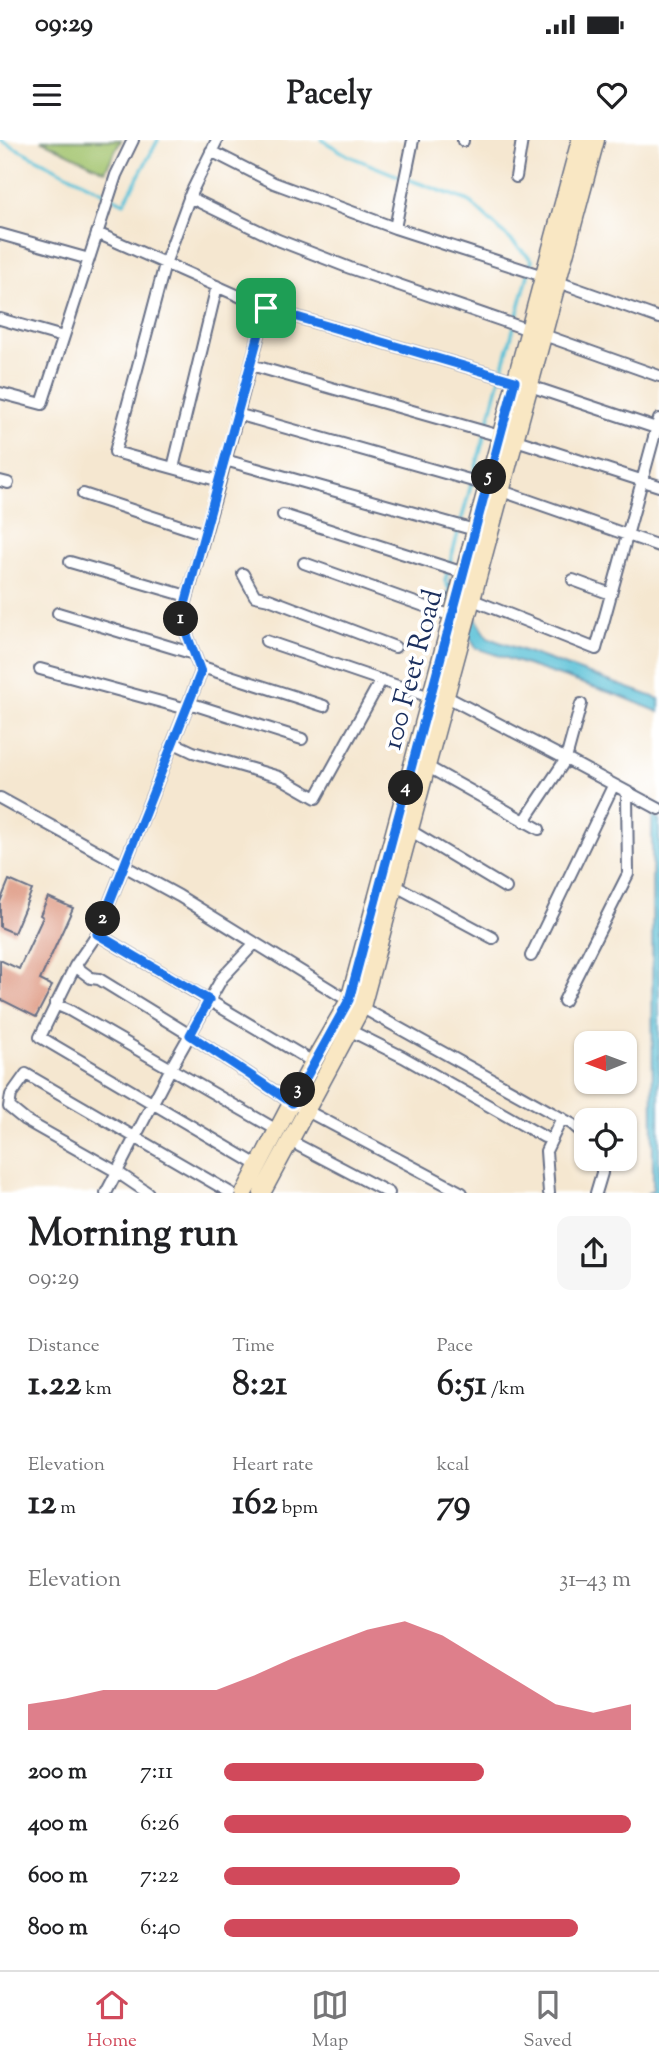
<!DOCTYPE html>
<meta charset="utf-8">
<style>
:root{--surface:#fff;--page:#f6f6f6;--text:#202124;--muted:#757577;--line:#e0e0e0;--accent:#d1495b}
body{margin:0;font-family:"Sorts Mill Goudy",serif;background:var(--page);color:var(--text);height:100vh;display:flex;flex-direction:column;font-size:26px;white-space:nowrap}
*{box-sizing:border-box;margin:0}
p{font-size:23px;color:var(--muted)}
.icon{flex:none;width:38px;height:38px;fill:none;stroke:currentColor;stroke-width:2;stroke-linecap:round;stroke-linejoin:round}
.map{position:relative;height:1053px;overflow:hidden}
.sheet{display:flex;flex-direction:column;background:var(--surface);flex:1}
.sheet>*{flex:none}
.needle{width:46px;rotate:269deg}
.tools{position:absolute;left:574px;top:891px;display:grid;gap:14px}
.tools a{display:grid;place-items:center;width:63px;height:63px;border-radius:14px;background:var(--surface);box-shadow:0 2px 5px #0004;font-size:35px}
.pin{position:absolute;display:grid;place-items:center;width:60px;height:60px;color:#fff;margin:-30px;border-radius:14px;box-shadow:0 4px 10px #0006}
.km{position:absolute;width:35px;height:35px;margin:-18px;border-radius:50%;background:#222;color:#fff;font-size:19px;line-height:35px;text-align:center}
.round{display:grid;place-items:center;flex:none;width:74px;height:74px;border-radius:14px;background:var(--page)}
.head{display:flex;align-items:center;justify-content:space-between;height:119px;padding:0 28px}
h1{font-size:38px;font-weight:800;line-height:52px}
.figures{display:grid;grid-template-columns:repeat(3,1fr);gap:10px;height:119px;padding:7px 28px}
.figures div{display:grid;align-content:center}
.figures b{font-size:35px;font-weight:800}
.figures small{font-size:19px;font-weight:400}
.figures p{font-size:19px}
.chart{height:196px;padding:14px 28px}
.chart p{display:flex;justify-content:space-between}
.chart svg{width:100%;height:126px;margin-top:7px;fill:var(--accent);opacity:.7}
ul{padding:0 28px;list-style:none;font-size:23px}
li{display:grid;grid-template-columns:112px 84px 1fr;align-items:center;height:52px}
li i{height:18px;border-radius:9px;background:var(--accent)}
.status{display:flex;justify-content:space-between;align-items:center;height:49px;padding:0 35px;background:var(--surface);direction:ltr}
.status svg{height:19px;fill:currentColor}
header{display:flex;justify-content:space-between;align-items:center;height:91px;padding:0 28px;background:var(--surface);font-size:32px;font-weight:800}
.tabs{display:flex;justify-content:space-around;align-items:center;height:98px;border-top:2px solid var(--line);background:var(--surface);font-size:19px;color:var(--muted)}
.tabs a{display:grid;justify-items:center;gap:4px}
.tabs .on{color:var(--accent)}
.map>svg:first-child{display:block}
.green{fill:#a1c36c;stroke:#5e7965;stroke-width:2}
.water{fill:#5ac1d7;stroke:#3a789a;stroke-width:2}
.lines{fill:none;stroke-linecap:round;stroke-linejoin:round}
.stream{stroke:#5ac1d7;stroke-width:3.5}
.building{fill:#df9c86}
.street-casing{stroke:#676f86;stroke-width:14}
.secondary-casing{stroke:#676f86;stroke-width:19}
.street{stroke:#fff;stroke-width:10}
.secondary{stroke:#f9e7c3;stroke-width:16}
.route-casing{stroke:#fff;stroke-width:14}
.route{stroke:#1a73e8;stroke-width:9}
.labels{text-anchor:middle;stroke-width:7;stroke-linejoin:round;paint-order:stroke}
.street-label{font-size:28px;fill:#1b2f5e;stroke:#fff}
</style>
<div class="status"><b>09:29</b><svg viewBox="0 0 49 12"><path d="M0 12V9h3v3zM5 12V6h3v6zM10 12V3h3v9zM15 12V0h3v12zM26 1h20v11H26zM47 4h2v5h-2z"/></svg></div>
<header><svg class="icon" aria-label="menu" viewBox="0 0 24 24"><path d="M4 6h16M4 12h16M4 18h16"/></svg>Pacely<svg class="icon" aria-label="heart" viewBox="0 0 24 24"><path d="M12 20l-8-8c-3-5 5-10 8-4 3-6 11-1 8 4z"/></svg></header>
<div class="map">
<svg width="659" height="1053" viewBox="0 0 659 1053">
<rect width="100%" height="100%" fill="#fff"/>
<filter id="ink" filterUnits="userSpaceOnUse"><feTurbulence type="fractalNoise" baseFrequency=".0143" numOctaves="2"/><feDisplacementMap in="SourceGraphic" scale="14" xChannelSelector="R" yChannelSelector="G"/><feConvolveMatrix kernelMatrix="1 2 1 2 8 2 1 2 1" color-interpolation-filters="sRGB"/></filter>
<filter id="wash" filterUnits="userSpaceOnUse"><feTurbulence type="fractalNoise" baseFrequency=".00686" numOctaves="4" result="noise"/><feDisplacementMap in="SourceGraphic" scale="28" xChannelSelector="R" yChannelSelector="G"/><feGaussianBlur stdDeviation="1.57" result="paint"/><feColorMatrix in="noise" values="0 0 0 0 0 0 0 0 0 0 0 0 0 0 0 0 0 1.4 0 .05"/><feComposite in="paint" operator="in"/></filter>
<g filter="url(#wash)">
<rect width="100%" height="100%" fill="#f5e7d0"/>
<!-- green -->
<path class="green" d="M41 0H121L105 31Z"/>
<!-- water -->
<path class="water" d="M451 438 488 498 659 559V572L623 557 476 508 447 458Z
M652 675 659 680V1053H648L653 1049Z"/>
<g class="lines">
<!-- stream -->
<path class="stream" d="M0 0 124 63 158 0
M322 0 349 16 393 34 469 61 532 120 445 441 450 451"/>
</g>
<g id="blocks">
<!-- building -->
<path class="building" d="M9 740 32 750 14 793 0 787V762Z
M48 757 73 768 40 840 52 846 36 877 0 859V820L19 829 43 777 40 775Z"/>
</g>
</g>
<g filter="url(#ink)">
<use href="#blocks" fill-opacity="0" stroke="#676f86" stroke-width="2"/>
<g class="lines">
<defs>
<path id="street" d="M217 0 191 53 165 124 115 312 220 341 266 168
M413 0 395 88 543 136
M463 1V0
M211 11 274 43 395 88
M516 37 522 0
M189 57 278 100 350 128 529 190
M97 93 266 168 515 241
M0 94 89 119
M558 142 659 178
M0 179 63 197
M544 195 659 236
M251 225 500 296
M530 246 656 288
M0 253 42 264 116 35 133 0
M237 274 487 345
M516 300 659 346
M225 320 475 390
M173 328 217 146
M0 341 8 343
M220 341 181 479 201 532 97 794 75 826 40 897 259 1026
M502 351 659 406
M83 354 205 394
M283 375 464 433
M70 422 187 456
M304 423 452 476
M243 434 255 456 269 459 395 507
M573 440 611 454
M473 460 596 509 659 279
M58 473 194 514
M266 501 430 557
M199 526 324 566
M40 529 187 569
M447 557 566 619 581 564
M189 563 302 599
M174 603 193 612 279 637 316 658 381 540
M428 627 539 689
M0 658 179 756 341 856 572 984 586 996
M524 682 566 619 659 669
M411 691 506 748
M396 746 493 798
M97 794 313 922
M531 816 613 646
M75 826 91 838 99 839 190 895 292 963 462 1053
M564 861 628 734 627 654
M55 864 69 870 277 990
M349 890 403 917 544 997
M290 1001 389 1053
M106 1053 171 928 222 838 254 804
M148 1053 117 1032 25 980 9 967 11 955 26 934 231 1053
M549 1053 546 1011 562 978
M596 1053 602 1033V1018"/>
<path id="secondary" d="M244 1053 313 922 349 860 580 0
M262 1053 362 867 596 0"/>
</defs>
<!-- street casing -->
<use href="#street" class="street-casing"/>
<!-- secondary casing -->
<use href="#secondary" class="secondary-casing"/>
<!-- street -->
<use href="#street" class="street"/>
<!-- secondary -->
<use href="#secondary" class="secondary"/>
</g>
</g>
<g class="lines" filter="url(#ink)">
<defs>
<path id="route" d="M266 168 515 241 349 860 292 963 190 895 209 860 97 794 201 532 181 479Z"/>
</defs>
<!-- route casing -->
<use href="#route" class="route-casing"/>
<!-- route -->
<use href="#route" class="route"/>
</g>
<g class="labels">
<!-- street labels -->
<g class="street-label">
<text transform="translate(411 529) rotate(-75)" y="10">100 Feet Road</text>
</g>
</g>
</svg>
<div class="tools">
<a><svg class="needle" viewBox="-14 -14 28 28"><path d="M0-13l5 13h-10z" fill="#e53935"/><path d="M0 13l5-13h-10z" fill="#757577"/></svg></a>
<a><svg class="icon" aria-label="locate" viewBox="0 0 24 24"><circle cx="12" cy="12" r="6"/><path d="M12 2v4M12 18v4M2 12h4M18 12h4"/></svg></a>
</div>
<div class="pin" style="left:266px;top:168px;background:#1e9e55"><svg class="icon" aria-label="arrive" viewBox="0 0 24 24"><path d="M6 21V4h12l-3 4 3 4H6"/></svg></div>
<b class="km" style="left:181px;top:479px">1</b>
<b class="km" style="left:103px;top:779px">2</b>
<b class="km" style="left:298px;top:950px">3</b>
<b class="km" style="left:406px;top:648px">4</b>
<b class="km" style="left:489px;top:337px">5</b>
</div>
<section class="sheet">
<div class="head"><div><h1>Morning run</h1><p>09:29</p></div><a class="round"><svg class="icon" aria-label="share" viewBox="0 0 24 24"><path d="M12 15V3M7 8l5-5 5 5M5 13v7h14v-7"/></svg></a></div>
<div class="figures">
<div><p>Distance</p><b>1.22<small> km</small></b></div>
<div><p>Time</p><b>8:21</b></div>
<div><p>Pace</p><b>6:51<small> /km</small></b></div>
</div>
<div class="figures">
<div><p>Elevation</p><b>12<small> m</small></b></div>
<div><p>Heart rate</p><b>162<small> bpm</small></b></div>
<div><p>kcal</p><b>79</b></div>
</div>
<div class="chart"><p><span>Elevation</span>31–43 m</p>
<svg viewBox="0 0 160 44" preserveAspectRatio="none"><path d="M0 44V35L10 33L20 30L30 30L40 30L50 30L60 25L70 19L80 14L90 9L100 6L110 11L120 19L130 27L140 35L150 38L160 35V44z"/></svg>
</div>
<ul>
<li><b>200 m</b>7:11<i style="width:64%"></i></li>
<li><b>400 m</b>6:26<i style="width:100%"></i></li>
<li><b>600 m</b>7:22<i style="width:58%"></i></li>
<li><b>800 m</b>6:40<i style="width:87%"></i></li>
</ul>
</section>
<nav class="tabs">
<a class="on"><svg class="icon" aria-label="home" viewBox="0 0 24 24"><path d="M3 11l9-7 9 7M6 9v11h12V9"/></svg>Home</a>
<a><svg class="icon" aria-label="map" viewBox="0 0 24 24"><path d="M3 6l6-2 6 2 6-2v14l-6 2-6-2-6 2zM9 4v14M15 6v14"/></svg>Map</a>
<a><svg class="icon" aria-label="saved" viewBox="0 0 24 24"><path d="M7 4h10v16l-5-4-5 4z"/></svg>Saved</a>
</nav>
